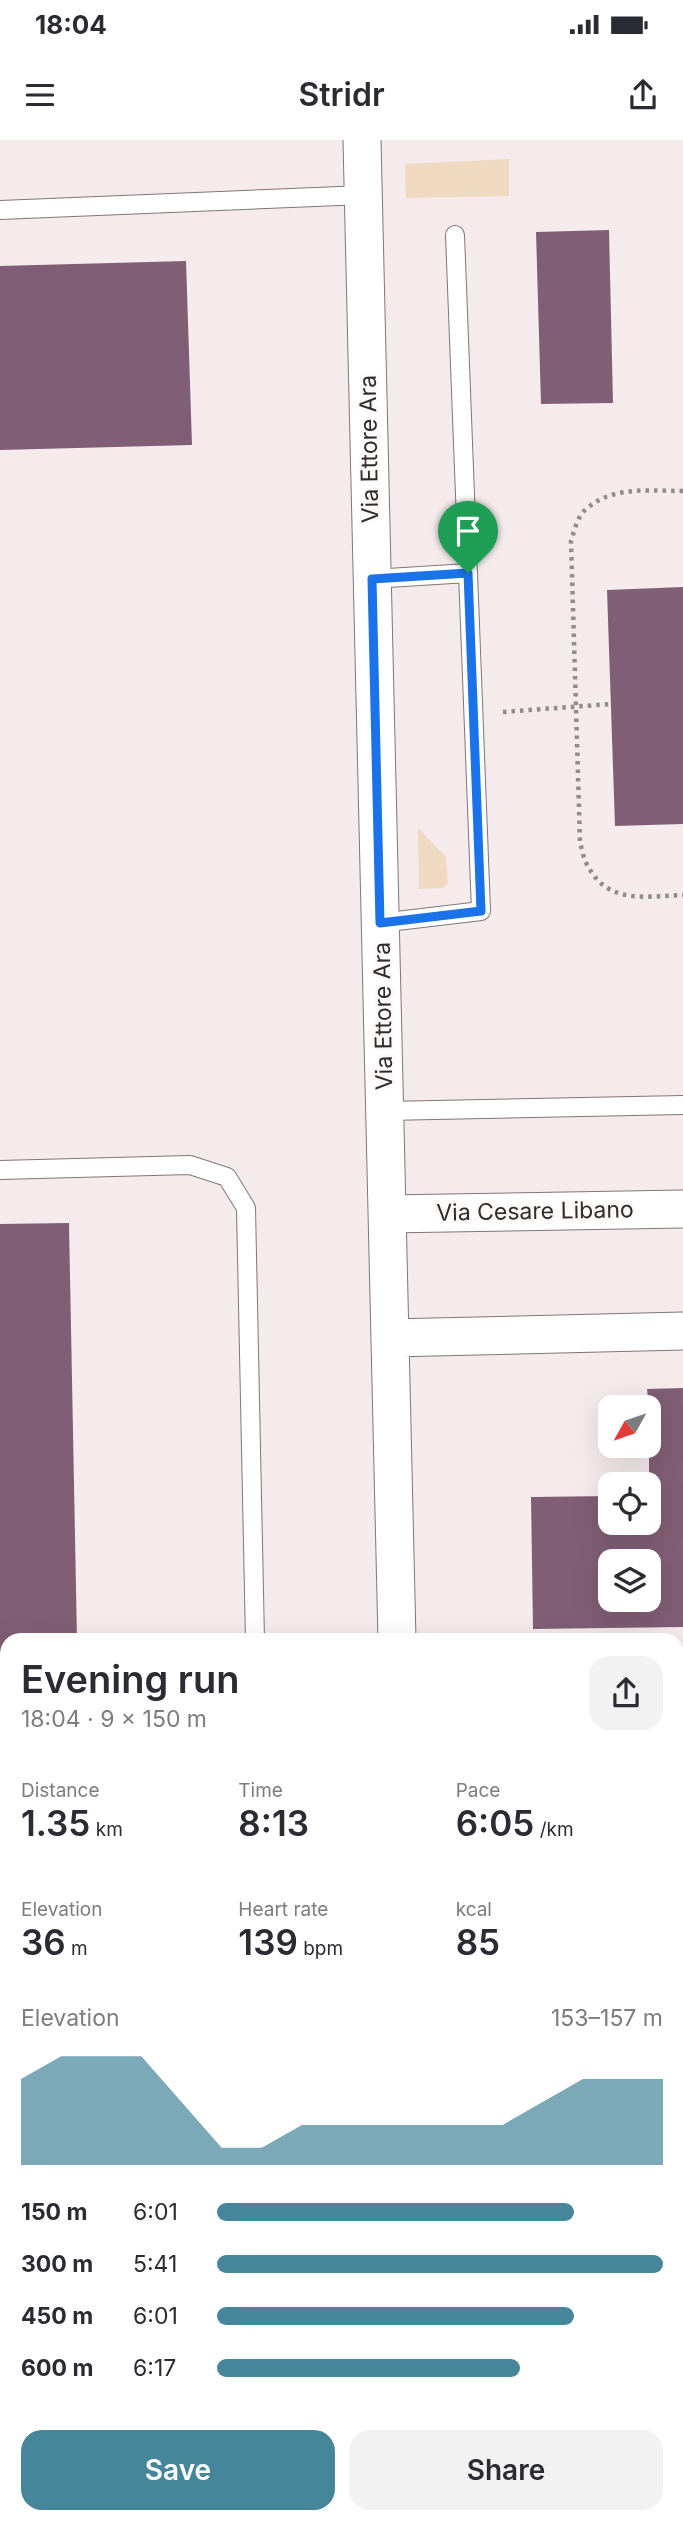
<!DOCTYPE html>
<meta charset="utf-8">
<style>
:root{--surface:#fff;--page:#f2f2f3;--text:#2b2b33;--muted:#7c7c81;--accent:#46869a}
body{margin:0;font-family:Inter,sans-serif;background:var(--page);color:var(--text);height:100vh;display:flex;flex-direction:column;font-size:26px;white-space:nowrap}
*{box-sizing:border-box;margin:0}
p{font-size:23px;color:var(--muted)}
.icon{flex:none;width:38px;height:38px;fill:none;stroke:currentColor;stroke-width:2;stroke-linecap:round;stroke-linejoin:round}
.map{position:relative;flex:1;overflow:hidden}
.drawer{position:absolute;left:0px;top:1493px;width:684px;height:891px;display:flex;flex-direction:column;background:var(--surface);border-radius:21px 21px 0 0;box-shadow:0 7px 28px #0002}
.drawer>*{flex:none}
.needle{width:46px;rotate:230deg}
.controls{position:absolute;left:598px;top:1255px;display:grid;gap:14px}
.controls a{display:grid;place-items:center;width:63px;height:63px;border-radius:14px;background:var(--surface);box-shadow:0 7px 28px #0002;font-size:35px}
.pin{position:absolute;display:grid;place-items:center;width:60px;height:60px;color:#fff;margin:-72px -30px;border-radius:50% 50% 50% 0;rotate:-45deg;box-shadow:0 0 7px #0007}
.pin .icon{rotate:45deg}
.round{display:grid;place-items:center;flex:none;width:74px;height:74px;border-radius:21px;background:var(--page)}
.summary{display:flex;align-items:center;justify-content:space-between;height:119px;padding:0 21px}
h1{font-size:38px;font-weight:600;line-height:52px}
.metrics{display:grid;grid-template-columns:repeat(3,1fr);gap:10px;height:119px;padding:7px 21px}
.metrics div{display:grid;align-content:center}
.metrics b{font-size:35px;font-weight:600}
.metrics small{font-size:19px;font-weight:400}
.metrics p{font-size:19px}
.chart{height:196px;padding:14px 21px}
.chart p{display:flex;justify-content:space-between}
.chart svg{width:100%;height:126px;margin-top:7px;fill:var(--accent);opacity:.7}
.action{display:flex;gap:14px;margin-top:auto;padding:14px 21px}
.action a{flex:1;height:80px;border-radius:21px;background:var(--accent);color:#fff;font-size:28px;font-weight:600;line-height:80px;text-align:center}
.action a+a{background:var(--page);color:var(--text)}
ul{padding:0 21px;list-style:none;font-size:23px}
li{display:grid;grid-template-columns:112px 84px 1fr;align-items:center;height:52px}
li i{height:18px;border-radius:9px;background:var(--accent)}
.status{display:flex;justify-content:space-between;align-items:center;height:49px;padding:0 35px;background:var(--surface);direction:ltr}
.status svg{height:19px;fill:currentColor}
header{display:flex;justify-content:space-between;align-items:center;height:91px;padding:0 21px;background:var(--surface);font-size:32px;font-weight:600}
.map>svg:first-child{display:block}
.green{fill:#f0d9c1}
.building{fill:#805e75;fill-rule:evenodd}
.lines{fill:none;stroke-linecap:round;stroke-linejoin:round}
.service-casing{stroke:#7f7677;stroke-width:20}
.minor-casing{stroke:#7f7677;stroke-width:39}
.path{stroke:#928b8c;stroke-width:4.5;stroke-dasharray:3.5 5;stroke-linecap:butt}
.service{stroke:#fff;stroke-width:18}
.minor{stroke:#fff;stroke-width:37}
.route-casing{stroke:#fff;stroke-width:14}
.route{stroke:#1a73e8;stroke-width:9}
.labels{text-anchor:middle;stroke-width:7;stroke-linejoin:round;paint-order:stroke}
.street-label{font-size:23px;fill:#302c2c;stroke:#fefafa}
</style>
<div class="status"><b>18:04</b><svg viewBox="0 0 49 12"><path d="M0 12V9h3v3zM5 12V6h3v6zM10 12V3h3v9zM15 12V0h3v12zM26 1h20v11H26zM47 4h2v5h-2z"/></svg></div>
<header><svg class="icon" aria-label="menu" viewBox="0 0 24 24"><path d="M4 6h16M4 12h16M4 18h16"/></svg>Stridr<svg class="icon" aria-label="share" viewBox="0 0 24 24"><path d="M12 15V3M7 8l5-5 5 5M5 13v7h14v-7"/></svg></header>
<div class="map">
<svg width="683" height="2382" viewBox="0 0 683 2382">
<rect width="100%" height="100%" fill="#f5ebec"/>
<!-- green -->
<path class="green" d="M509 19V56L406 58 405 24Z
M418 688 446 717 448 744 442 748 419 749Z"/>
<!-- building -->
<path class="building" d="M609 90 613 263 541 264 536 92Z
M186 121 192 305 0 310V126Z
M683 447V684L615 686 607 450Z
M69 1083 77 1500H7V2288H0V1084Z
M683 1248V1487L533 1489 531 1357 611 1356V1382H649V1267L647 1249ZM611 1421H649V1460H611Z
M677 1528H683V1651L677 1652Z
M677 1844H683V1934H677Z
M677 2133H683V2234L677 2235Z
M0 2372H7V2376H207V2382H0Z
M496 2376H590V2382H496Z"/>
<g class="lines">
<defs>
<path id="service" d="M0 70 364 55
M372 439 468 433
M380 783 481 771 455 95
M385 971 683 965
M0 1030 190 1025 227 1037 246 1068 255 1500
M677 2095H683
M0 2345H7
M265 2376V2382"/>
<path id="minor" d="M362 0 397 1500
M387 1074 683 1069
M390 1198 683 1191
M677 2321H683
M418 2376V2382"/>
</defs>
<!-- service casing -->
<use href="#service" class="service-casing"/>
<!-- minor casing -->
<use href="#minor" class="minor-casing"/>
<!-- path -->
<path class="path" d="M683 351C649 351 611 345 584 371 577 378 574 392 571 401L580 702C582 710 584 721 589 728 609 765 648 756 683 755
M503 572 611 564"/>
<!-- service -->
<use href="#service" class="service"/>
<!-- minor -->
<use href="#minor" class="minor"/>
</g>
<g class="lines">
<defs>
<path id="route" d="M468 433 481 771 380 783 372 439Z"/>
</defs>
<!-- route casing -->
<use href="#route" class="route-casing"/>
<!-- route -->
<use href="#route" class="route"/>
</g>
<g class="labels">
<!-- street labels -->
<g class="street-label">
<text transform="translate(369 309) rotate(-91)" y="8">Via Ettore Ara</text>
<text transform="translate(383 876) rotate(-91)" y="8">Via Ettore Ara</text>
<text transform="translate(535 1071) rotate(-1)" y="8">Via Cesare Libano</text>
</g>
</g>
</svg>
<div class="controls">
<a><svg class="needle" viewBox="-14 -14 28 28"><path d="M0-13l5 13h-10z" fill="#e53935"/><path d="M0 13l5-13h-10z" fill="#7c7c81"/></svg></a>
<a><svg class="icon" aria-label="locate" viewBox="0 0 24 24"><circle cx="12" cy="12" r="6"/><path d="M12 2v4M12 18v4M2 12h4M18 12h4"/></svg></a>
<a><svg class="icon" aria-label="layers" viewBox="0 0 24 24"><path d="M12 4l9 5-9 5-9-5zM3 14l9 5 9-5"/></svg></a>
</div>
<div class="pin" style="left:468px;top:433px;background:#1e9e55"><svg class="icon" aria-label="arrive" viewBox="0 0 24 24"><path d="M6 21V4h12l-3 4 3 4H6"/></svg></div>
<section class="drawer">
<div class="summary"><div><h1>Evening run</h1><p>18:04 · 9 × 150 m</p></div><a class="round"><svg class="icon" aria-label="share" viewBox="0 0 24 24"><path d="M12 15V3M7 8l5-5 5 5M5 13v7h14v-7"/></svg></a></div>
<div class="metrics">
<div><p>Distance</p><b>1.35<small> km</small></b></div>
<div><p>Time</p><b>8:13</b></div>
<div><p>Pace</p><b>6:05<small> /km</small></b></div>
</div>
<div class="metrics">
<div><p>Elevation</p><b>36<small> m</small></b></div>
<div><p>Heart rate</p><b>139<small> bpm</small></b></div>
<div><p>kcal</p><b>85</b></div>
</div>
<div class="chart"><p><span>Elevation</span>153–157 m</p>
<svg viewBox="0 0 160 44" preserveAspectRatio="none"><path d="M0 44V14L10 6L20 6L30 6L40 22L50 38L60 38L70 30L80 30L90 30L100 30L110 30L120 30L130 22L140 14L150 14L160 14V44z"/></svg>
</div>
<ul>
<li><b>150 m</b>6:01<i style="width:80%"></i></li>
<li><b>300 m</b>5:41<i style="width:100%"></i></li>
<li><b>450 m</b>6:01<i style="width:80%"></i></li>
<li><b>600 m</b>6:17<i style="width:68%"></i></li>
</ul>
<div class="action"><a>Save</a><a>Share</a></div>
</section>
</div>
